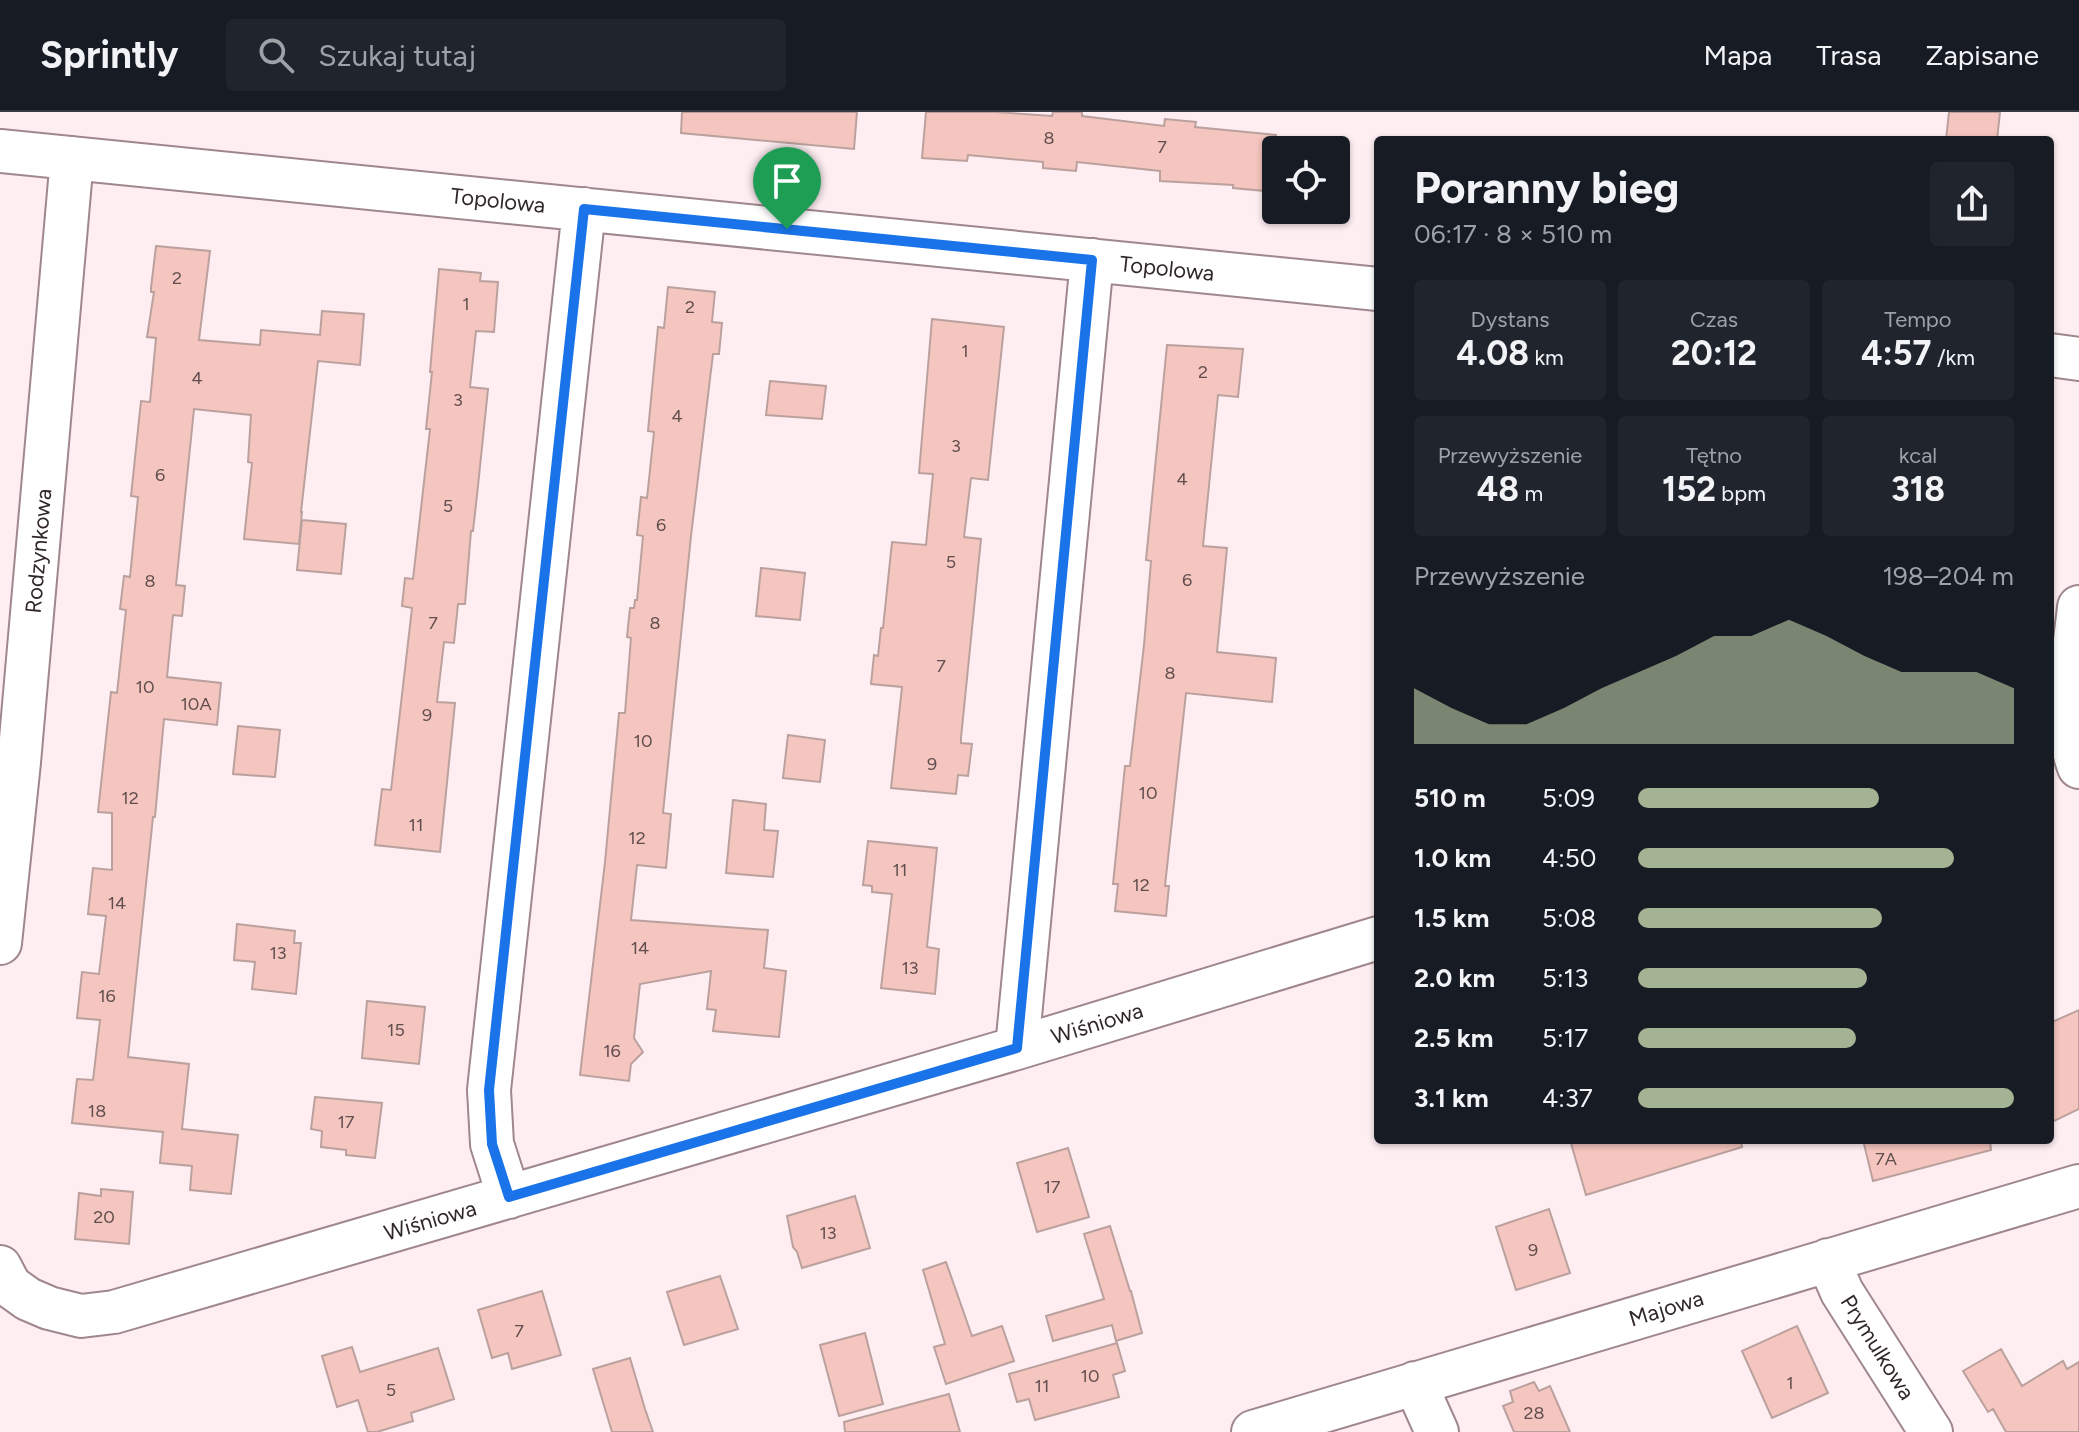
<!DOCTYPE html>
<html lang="pl">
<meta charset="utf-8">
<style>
:root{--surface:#171b24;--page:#20242c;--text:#f1f3f6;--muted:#9ea1a6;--line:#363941;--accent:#a4b393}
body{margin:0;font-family:Figtree,sans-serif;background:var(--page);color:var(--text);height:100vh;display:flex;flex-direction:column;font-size:30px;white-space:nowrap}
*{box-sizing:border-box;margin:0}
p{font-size:26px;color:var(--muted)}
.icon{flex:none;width:44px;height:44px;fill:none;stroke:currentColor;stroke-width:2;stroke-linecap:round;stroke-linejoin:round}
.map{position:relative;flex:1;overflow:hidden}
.side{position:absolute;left:1374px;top:24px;width:680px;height:1008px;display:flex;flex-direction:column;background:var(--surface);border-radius:8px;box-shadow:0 2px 6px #0004}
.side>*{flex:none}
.fabs{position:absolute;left:1262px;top:24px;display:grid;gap:16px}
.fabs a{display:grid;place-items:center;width:88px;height:88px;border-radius:8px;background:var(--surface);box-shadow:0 2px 6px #0004;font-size:40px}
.pin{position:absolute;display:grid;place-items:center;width:68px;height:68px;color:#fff;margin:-82px -34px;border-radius:50% 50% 50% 0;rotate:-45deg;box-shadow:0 0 8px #0007}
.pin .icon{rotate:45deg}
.round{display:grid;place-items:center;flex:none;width:84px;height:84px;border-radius:8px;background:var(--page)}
.overview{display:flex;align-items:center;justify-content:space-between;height:136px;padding:0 40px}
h1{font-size:44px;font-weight:700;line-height:60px}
.stats{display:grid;grid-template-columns:repeat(3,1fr);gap:12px;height:136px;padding:8px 40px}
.stats div{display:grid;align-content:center;border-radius:8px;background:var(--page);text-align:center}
.stats b{font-size:34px;font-weight:700}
.stats small{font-size:22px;font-weight:400}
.stats p{font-size:22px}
.chart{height:224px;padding:16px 40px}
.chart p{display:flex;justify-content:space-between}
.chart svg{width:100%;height:144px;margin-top:8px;fill:var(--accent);opacity:.7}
ul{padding:0 40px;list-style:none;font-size:26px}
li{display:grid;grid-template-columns:128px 96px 1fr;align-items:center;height:60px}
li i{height:20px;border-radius:10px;background:var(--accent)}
header{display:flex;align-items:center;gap:48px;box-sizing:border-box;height:112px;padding:0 40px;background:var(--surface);border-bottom:2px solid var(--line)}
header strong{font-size:38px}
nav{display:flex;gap:44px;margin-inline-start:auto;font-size:28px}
.search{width:560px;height:72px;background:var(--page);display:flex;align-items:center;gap:20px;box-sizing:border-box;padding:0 28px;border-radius:8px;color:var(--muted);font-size:30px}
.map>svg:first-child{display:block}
.building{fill:#f5c5bf;stroke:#bba19e;stroke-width:2}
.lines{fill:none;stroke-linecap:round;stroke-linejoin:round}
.minor-casing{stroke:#9f878d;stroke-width:46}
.minor{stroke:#fff;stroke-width:42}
.route-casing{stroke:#fff;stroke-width:16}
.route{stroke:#1a73e8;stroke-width:10}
.labels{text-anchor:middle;stroke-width:7;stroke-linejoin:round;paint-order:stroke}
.number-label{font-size:18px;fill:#614e4e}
.street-label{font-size:22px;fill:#302729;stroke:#fff}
</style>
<header>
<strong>Sprintly</strong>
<div class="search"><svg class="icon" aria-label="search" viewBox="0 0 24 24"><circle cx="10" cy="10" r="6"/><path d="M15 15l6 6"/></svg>Szukaj tutaj</div>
<nav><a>Mapa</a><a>Trasa</a><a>Zapisane</a></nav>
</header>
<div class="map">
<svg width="2079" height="1320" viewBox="0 0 2079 1320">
<rect width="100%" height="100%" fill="#feeef2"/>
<!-- building -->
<path class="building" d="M682 0H857L854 37 681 21Z
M926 0H996L1052 4 1053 0H1082V4L1164 14 1165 7 1196 10 1195 15 1276 23V80L1233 76V73L1160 69V59L1077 50 1076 59 1043 56V50L968 43 967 49 922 46Z
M1949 0H2000L1997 28H1946Z
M156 134 210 139 199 228 260 233 261 218 320 223 322 199 364 202 360 253 318 249 301 400H302L299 432 244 427 252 351 248 350 251 303 194 297 176 473 185 474 182 504 173 503 167 565 221 571 217 613 164 607 155 705H153L128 945 189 952 182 1017 238 1023 231 1082 190 1078 192 1054 160 1051 163 1020 72 1011 77 967 93 968 100 908 77 906 82 860 99 862 106 804 88 802 93 756 112 758V701L98 700 111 580 117 581 126 498 120 497 124 464 130 465 138 385 131 384 141 289 150 290 156 226 147 225 154 180H151V176Z
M439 157 481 161 480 169 498 170 494 220 476 219 470 275 488 277 478 374 473 419H471L465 492H458L454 531 444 530 437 590 455 591 440 740 375 733 382 677 391 678 412 496 402 494 405 466 413 467 430 317H426L432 260H430Z
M668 175 715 180 712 210 722 211 719 242H713L691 424 663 701 671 702 666 756 637 753 631 808 768 818 764 856 786 859 779 925 713 919 716 898 707 897 711 859 640 872 634 926 643 940 631 952 629 969 580 963 605 750 619 601H625L631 526 627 525 630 496H634L635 488H637L643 424 637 423 641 385 647 386 654 320 648 319 658 215 664 216Z
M932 207 1004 215 988 368 971 366 964 425 981 427 961 626V631L972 632 968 664 958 663 956 682 891 676 902 575 871 572 874 543 878 544 881 516H883L892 430 926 433 933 362 919 361Z
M1167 233 1243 237 1238 285 1218 283 1203 434 1227 436 1217 540 1276 546 1272 590 1186 581 1165 774H1169L1166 804 1115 799 1118 772H1113L1125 654H1130L1144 533 1151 449 1146 448Z
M770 269 826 274 822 307 766 303Z
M302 408 346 412 341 462 297 458Z
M761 456 805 461 800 508 756 504Z
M238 614 280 618 275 665 233 662Z
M788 623 825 628 820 670 783 666Z
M733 688 766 692 764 718 778 719 773 765 726 761Z
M868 729 937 736 927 835 939 837 935 882 881 876 892 782 872 780V774L863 773Z
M237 812 295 819 294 831H301L296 882 252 877 255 850 234 848Z
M367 889 425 895 419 952 362 946Z
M2079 898V997L2050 1011V911Z
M315 985 382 991 375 1046 346 1043V1038L321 1035 322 1019 311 1017Z
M1570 1028H1741L1742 1035 1586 1083Z
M1863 1028H1990L1991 1038 1873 1069Z
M1068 1036 1089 1105 1037 1120 1017 1051Z
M101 1077 133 1080 129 1132 75 1127 79 1081 101 1084Z
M855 1084 870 1136 802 1156 797 1140 793 1135 787 1104Z
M1549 1097 1570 1161 1516 1178 1496 1115Z
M1110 1114 1130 1179H1131L1142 1221 1116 1229 1112 1213 1053 1229 1046 1204 1104 1187 1084 1122Z
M946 1150 972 1224 1002 1214 1014 1249 946 1272 934 1235 945 1232 923 1158Z
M720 1164 738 1217 684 1233 667 1180Z
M542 1179 561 1243 512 1257 508 1241 492 1246 478 1198Z
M1797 1214 1828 1281 1772 1306 1742 1239Z
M865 1221 883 1292 839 1304 820 1233Z
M1117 1231 1125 1259 1113 1263 1119 1285 1035 1308 1029 1287 1017 1290 1009 1262Z
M352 1235 360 1260 438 1236 454 1287 411 1301 413 1309 377 1320H368L358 1288 337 1295 322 1244Z
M2001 1237 2022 1274 2063 1249 2067 1257 2079 1250V1320H2006L1993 1297 1988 1300 1963 1259Z
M630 1246 645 1297 653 1320H612L593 1257Z
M1534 1270 1539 1279 1550 1274 1570 1320H1514L1503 1294 1513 1290 1510 1279Z
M949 1282 960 1320H845L844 1310Z"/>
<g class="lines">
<defs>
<path id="minor" d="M0 39 1378 177
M2050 243 2079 247
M2079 495C2074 547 2059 604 2079 655
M0 831 19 650 72 46
M1017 936 1092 148
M509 1085 492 1032 489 978 584 97
M1828 1148 1842 1180 1931 1320
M0 1155 10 1174 28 1187 49 1196 81 1204 114 1200 1017 936 1378 826
M1415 1271 1437 1320
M1253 1320 2079 1074"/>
</defs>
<!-- minor casing -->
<use href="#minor" class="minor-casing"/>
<!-- minor -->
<use href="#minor" class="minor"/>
</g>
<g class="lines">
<defs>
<path id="route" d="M584 97 1092 148 1017 936 509 1085 492 1032 489 978Z"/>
</defs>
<!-- route casing -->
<use href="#route" class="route-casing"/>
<!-- route -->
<use href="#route" class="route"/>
</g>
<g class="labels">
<!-- number labels -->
<g class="number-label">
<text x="1049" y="32">8</text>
<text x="1162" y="41">7</text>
<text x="177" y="172">2</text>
<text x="466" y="198">1</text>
<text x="690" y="201">2</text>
<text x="965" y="245">1</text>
<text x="1203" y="266">2</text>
<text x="197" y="272">4</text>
<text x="458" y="294">3</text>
<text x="677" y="310">4</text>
<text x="956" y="340">3</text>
<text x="160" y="369">6</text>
<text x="1182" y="373">4</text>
<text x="448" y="400">5</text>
<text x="661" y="419">6</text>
<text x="951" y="456">5</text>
<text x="1187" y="474">6</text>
<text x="150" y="475">8</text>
<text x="433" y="517">7</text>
<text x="655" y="517">8</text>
<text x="941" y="560">7</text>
<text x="1170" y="567">8</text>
<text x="145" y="581">10</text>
<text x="196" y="598">10A</text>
<text x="427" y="609">9</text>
<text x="643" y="635">10</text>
<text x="932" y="658">9</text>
<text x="1148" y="687">10</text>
<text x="130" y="692">12</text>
<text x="416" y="719">11</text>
<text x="637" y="732">12</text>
<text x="900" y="764">11</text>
<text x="1141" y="779">12</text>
<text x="117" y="797">14</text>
<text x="640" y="842">14</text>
<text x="278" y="847">13</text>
<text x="910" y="862">13</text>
<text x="107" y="890">16</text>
<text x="396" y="924">15</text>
<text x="612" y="945">16</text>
<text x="97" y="1005">18</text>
<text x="346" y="1016">17</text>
<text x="1886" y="1053">7A</text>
<text x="1052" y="1081">17</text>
<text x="104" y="1111">20</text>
<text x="828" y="1127">13</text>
<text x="1533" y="1144">9</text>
<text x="519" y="1225">7</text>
<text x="1090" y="1270">10</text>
<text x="1790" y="1277">1</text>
<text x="1042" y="1280">11</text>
<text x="391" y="1284">5</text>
<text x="1534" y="1307">28</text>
</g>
<!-- street labels -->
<g class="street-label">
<text transform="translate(498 88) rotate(6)" y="8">Topolowa</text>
<text transform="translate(1167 156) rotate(6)" y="8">Topolowa</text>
<text transform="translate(38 439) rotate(-85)" y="8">Rodzynkowa</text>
<text transform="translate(1097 911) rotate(-17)" y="8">Wiśniowa</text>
<text transform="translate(430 1108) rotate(-16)" y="8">Wiśniowa</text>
<text transform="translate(1666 1196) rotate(-17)" y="8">Majowa</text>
<text transform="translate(1878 1235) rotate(58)" y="8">Prymulkowa</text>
</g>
</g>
</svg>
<div class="fabs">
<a><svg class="icon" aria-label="locate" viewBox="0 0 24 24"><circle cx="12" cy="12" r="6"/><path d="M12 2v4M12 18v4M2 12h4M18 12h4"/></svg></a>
</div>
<div class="pin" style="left:787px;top:117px;background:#1e9e55"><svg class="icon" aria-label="arrive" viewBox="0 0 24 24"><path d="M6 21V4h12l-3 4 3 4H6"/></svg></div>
<section class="side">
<div class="overview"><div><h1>Poranny bieg</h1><p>06:17 · 8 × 510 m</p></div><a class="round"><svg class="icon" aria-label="share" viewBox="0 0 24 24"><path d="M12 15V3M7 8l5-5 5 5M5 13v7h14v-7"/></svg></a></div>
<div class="stats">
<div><p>Dystans</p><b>4.08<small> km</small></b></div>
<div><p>Czas</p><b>20:12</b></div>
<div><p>Tempo</p><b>4:57<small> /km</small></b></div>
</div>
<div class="stats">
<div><p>Przewyższenie</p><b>48<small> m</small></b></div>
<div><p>Tętno</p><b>152<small> bpm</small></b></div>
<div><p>kcal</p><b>318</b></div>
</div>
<div class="chart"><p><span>Przewyższenie</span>198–204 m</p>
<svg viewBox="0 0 160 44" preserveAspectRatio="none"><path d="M0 44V27L10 33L20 38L30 38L40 33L50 27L60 22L70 17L80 11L90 11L100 6L110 11L120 17L130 22L140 22L150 22L160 27V44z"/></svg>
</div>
<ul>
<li><b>510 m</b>5:09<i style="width:64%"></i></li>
<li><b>1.0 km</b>4:50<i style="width:84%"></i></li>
<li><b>1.5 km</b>5:08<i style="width:65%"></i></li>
<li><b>2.0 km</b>5:13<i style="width:61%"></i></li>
<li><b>2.5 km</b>5:17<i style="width:58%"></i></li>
<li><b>3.1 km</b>4:37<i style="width:100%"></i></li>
</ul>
</section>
</div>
